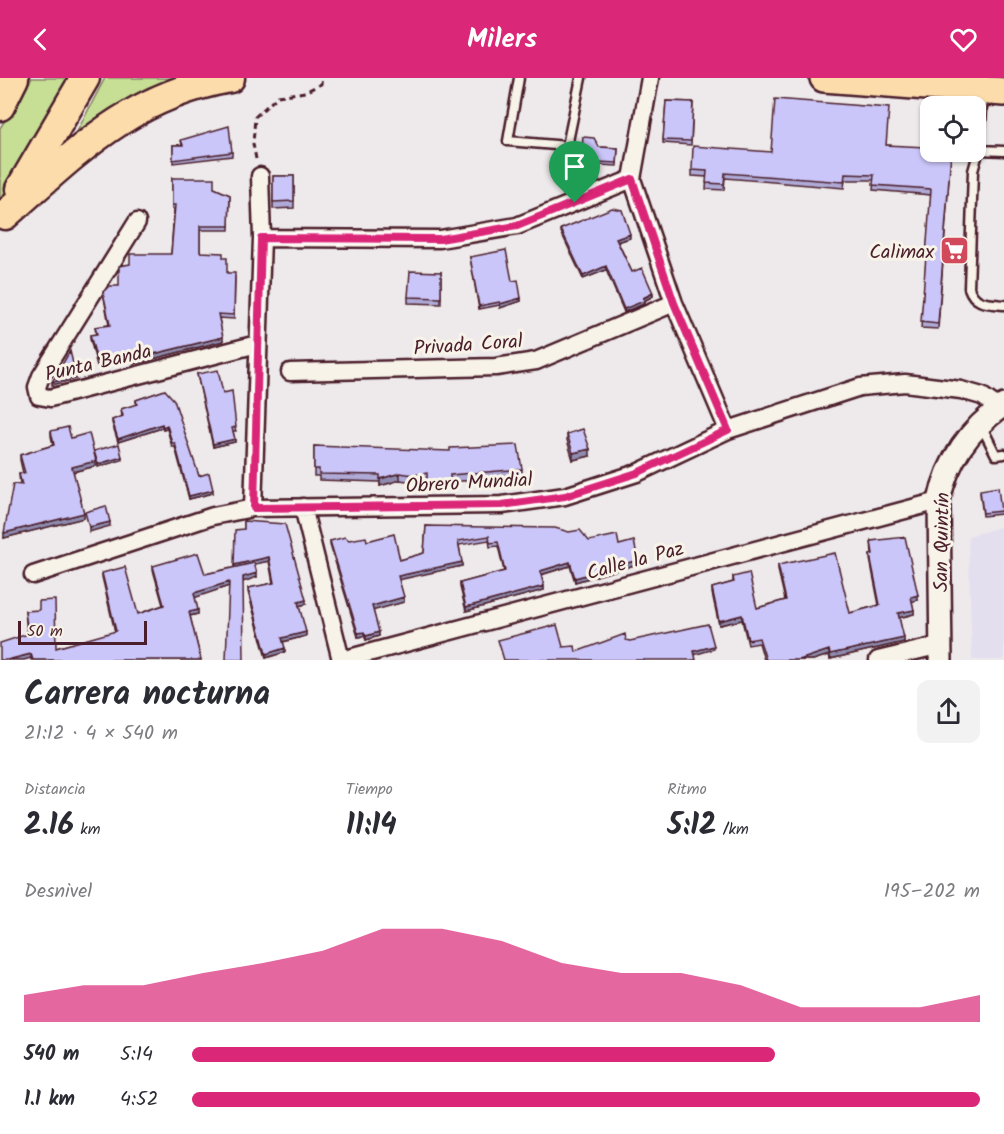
<!DOCTYPE html>
<html lang="es">
<meta charset="utf-8">
<style>
:root{--surface:#fff;--page:#f2f2f3;--text:#2b2b33;--muted:#7c7c81;--accent:#db2777}
body{margin:0;font-family:Kalam,sans-serif;background:var(--page);color:var(--text);height:100vh;display:flex;flex-direction:column;font-size:22px;white-space:nowrap}
*{box-sizing:border-box;margin:0}
p{font-size:20px;color:var(--muted)}
.icon{flex:none;width:33px;height:33px;fill:none;stroke:currentColor;stroke-width:2;stroke-linecap:round;stroke-linejoin:round}
.map{position:relative;height:582px;overflow:hidden}
.side{display:flex;flex-direction:column;background:var(--surface);flex:1}
.side>*{flex:none}
.fabs{position:absolute;left:920px;top:18px;display:grid;gap:12px}
.fabs a{display:grid;place-items:center;width:66px;height:66px;border-radius:12px;background:var(--surface);box-shadow:0 2px 4px #0004;font-size:30px}
.scale{position:absolute;left:18px;bottom:15px;width:129px;box-sizing:border-box;padding-left:6px;border:3px solid #4a1f2b;border-top:0;font-size:16px;line-height:21px;white-space:nowrap;color:#4a1f2b;-webkit-text-stroke:4px #f7f3e8;paint-order:stroke}
.pin{position:absolute;display:grid;place-items:center;width:51px;height:51px;color:#fff;margin:-62px -26px;border-radius:50% 50% 50% 0;rotate:-45deg;box-shadow:0 0 6px #0007}
.pin .icon{rotate:45deg}
.round{display:grid;place-items:center;flex:none;width:63px;height:63px;border-radius:12px;background:var(--page)}
.headline{display:flex;align-items:center;justify-content:space-between;height:102px;padding:0 24px}
h1{font-size:33px;font-weight:700;line-height:45px}
.metrics{display:grid;grid-template-columns:repeat(3,1fr);gap:9px;height:102px;padding:6px 24px}
.metrics div{display:grid;align-content:center}
.metrics b{font-size:30px;font-weight:700}
.metrics small{font-size:16px;font-weight:400}
.metrics p{font-size:16px}
.chart{height:168px;padding:12px 24px}
.chart p{display:flex;justify-content:space-between}
.chart svg{width:100%;height:108px;margin-top:6px;fill:var(--accent);opacity:.7}
ul{padding:0 24px;list-style:none;font-size:20px}
li{display:grid;grid-template-columns:96px 72px 1fr;align-items:center;height:45px}
li i{height:15px;border-radius:8px;background:var(--accent)}
header{display:flex;justify-content:space-between;align-items:center;height:78px;padding:0 24px;background:var(--accent);color:#fff;font-size:27px;font-weight:700}
.map>svg:first-child{display:block}
.built{fill:#e4dfef}
.green{fill:#c6df95;stroke:#887f60;stroke-width:1.5}
.lines{fill:none;stroke-linecap:round;stroke-linejoin:round}
.service-casing{stroke:#4a1f2b;stroke-width:13}
.minor-casing{stroke:#4a1f2b;stroke-width:21}
.tertiary-casing{stroke:#4a1f2b;stroke-width:26}
.primary-casing{stroke:#4a1f2b;stroke-width:32}
.trunk-casing{stroke:#4a1f2b;stroke-width:33}
.path{stroke:#4a1f2b;stroke-width:3;stroke-dasharray:6 4.5;stroke-linecap:butt}
.service{stroke:#f7f3e8;stroke-width:8}
.minor{stroke:#f7f3e8;stroke-width:16}
.tertiary{stroke:#f7f3e8;stroke-width:21}
.primary{stroke:#fddcac;stroke-width:27}
.trunk{stroke:#fddcac;stroke-width:28}
.wall{fill:#afaad6;stroke:#4a1f2b;stroke-width:1.5}
.shaded-wall{fill:#8e8bae;stroke:#4a1f2b;stroke-width:1.5}
.building{fill:#cbc6f9;stroke:#4a1f2b;stroke-width:1.5}
.route-casing{stroke:#fff;stroke-width:12}
.route{stroke:#db2777;stroke-width:8}
.labels{text-anchor:middle;stroke-width:6;stroke-linejoin:round;paint-order:stroke}
.poi-label{font-size:20px;fill:#4a1f2b;stroke:#f7f3e8;text-anchor:end}
.street-label{font-size:20px;fill:#4a1f2b;stroke:#f7f3e8}
</style>
<header><svg class="icon" aria-label="back" viewBox="0 0 24 24"><path d="M15 5l-7 7 7 7"/></svg>Milers<svg class="icon" aria-label="heart" viewBox="0 0 24 24"><path d="M12 20l-8-8c-3-5 5-10 8-4 3-6 11-1 8 4z"/></svg></header>
<div class="map">
<svg width="1004" height="582" viewBox="0 0 1004 582">
<rect width="100%" height="100%" fill="#eeeaeb"/>
<filter id="ink" filterUnits="userSpaceOnUse"><feTurbulence type="fractalNoise" baseFrequency=".0167" numOctaves="2"/><feDisplacementMap in="SourceGraphic" scale="12" xChannelSelector="R" yChannelSelector="G"/><feConvolveMatrix kernelMatrix="1 2 1 2 8 2 1 2 1" color-interpolation-filters="sRGB"/></filter>
<g filter="url(#ink)">
<!-- built -->
<path class="built" d="M1004 448V582H972L968 458Z"/>
<!-- green -->
<path class="green" d="M32 0H72L57 35 0 124V50Z
M105 0H182L68 71Z"/>
<g class="lines">
<defs>
<path id="service" d="M519 0 508 63 567 68 581 0
M983 17 979 72 973 93 969 210C975 227 988 225 1004 227
M979 72 1004 73
M981 347 996 377 1004 376"/>
<path id="minor" d="M650 0 632 101 674 225 728 352
M137 144 41 298 37 309 39 318 50 320 257 266
M262 160 440 161 517 148 632 101
M290 294 496 289 536 283 674 225
M303 429 341 582
M253 430 262 160 260 98
M33 497 213 438 253 430 502 427 565 418 637 395 728 352 860 309 905 305 961 312 982 318 999 330
M342 582 939 423
M878 582 941 567"/>
<path id="tertiary" d="M941 582 939 423C947 383 970 350 1004 327"/>
<path id="primary" d="M824 0 1004 14"/>
<path id="trunk" d="M0 28 14 0
M20 111 85 0
M5 137C78 73 130 18 230 0"/>
</defs>
<!-- service casing -->
<use href="#service" class="service-casing"/>
<!-- minor casing -->
<use href="#minor" class="minor-casing"/>
<!-- tertiary casing -->
<use href="#tertiary" class="tertiary-casing"/>
<!-- primary casing -->
<use href="#primary" class="primary-casing"/>
<!-- trunk casing -->
<use href="#trunk" class="trunk-casing"/>
<!-- path -->
<path class="path" d="M256 81 253 66 255 39 278 18 305 14 321 6 322 0"/>
<!-- service -->
<use href="#service" class="service"/>
<!-- minor -->
<use href="#minor" class="minor"/>
<!-- tertiary -->
<use href="#tertiary" class="tertiary"/>
<!-- primary -->
<use href="#primary" class="primary"/>
<!-- trunk -->
<use href="#trunk" class="trunk"/>
</g>
<!-- wall -->
<path class="wall" d="M666 23 693 24 691 67 663 65Z
M583 59 599 69 618 70 617 88 581 86Z
M181 62 232 74V78L173 85V67H182Z
M887 67 951 74 938 251 921 250 931 117 873 112 874 102H845L844 110 725 100 724 112 706 111 707 99 692 98V92L771 74Z
M273 98H294V130L273 131Z
M172 100 214 110 230 117 229 152H200V174L223 180 227 195 235 199 234 241 219 240 223 263 133 286 132 282 97 288 90 261V257L96 256 95 249 109 247 103 214 119 208 171 176 174 131H172Z
M561 151 630 160 618 164 632 194 653 218 644 223V226L624 234 606 192 583 201 561 154Z
M470 179 512 203 521 223 500 230V227L479 231Z
M441 194V226L408 225V219Z
M197 296 223 315 236 353H233L235 364 213 369Z
M165 312 199 398 213 415 189 421 175 369H172L167 351 163 352 162 350 118 364 112 345V342L122 339 121 331 136 327V322Z
M51 353 71 360 96 388 73 394 84 440 4 460 20 407 19 396 23 395 20 382V377L53 367 51 358Z
M567 356 590 378 573 382 567 362Z
M314 368 522 391V398L450 404V410L443 411H427V402L414 404 400 402 380 408V404L319 402V398H314Z
M980 415 1001 433V436L983 438Z
M244 443 306 526 299 528 306 558 283 564 285 574 266 580 248 514V510L273 505 269 483 254 486 257 499 195 519 198 536 190 538 201 582H31L27 556 25 533 56 570 115 554 102 499V495L138 536 163 527 153 492V488L205 496 234 490 244 451Z
M426 448 619 467 638 486 575 504 570 488 541 497 544 512 466 533 460 509V505L504 493 498 468 490 469 489 462 459 467 462 488 399 501 404 524 373 532 379 558 366 562 364 558 358 559 330 467V463L349 462 367 463 400 482 424 475Z
M871 463 918 522 912 523 914 536 899 540 904 564 830 581 829 577 813 582H764L759 565 748 567 742 542 719 547 712 515V510L733 504V499L757 530 785 522 778 492V487L850 535 879 527 870 481V477L872 476Z"/>
<!-- shaded-wall -->
<path class="shaded-wall" d="M630 156V160L616 164V161Z
M606 188V192L583 201V198Z
M653 215V218L644 223V226L624 234V231Z
M521 220V223L500 230V226Z
M223 259V263L133 286V281Z
M76 298V301L52 307V304Z
M162 346V350L118 364V361Z
M167 347V351L163 352V349Z
M235 361V364L213 369V366Z
M590 371V378L573 382V375Z
M122 379V382L98 389V386Z
M96 383V388L72 394V389Z
M400 395V402L380 408V401Z
M213 412V415L189 421V418Z
M84 435V440L4 460V455Z
M110 444V448L89 454V449Z
M269 479V483L234 491V487Z
M638 482V486L575 504V500Z
M462 484V488L398 502V498Z
M570 484V488L540 497V493Z
M257 495V499L243 504V499Z
M229 504V508L194 520V515Z
M544 508V512L466 533V529Z
M918 517V522L911 524V519Z
M404 519V524L372 533V528Z
M306 522V526L298 528V524Z
M198 532V536L189 538V534Z
M914 532V536L898 540V535Z
M742 537V542L719 547V543Z
M306 554V558L282 564V560Z
M364 554V558L358 559V555Z
M379 554V558L366 562V558Z
M904 560V564L830 581V576Z
M714 568V571L694 577V573Z
M285 570V574L266 580V576Z
M829 572V577L813 582H799Z
M31 576V580L24 582H7Z"/>
<!-- building -->
<path class="building" d="M775 21 889 30 886 67 926 69 928 33H930V74H951L938 246 921 244 931 111 873 107 874 97 845 96 844 104 725 95 724 106 706 105 707 93 692 92 693 68 771 74Z
M666 23 693 24 691 63 663 62Z
M229 48 232 74 173 82V67H183L181 62Z
M583 59 594 60 599 69 618 70 617 85 581 83Z
M273 98H294V123L273 124Z
M172 100H214V110L230 117 229 148H200V174L223 175V180H227V195H235L234 237 218 236 223 259 133 281 132 278 97 283 90 257 97 256 95 249 110 247 103 214 109 208H119V188L130 186V176H171L175 127H172Z
M612 130 622 132 630 156 616 161 632 194 642 190 653 215 643 220 644 223 624 231 606 188 583 198 561 151Z
M506 172 512 203 518 202 521 220 500 226V224L479 228 470 179Z
M410 193 441 194V220L408 219Z
M70 273 76 298 52 304Z
M218 292 223 315 232 313 236 349 232 350 235 361 213 366 197 296Z
M165 312 174 322 199 398 209 395 213 412 189 418 175 365H172L167 347 163 349 162 346 118 361 112 342 123 338 121 331 137 326 136 322Z
M68 349 71 360 89 355 96 383 72 389 84 435 4 455 13 406 22 407 19 396 25 395 20 377 54 367 51 353Z
M583 351 590 371 573 375 567 356Z
M119 366 122 379 98 386 94 373Z
M518 367 522 391 450 397V403L443 404H427V395L414 397 400 395 380 401V397L319 396V391H314V368L450 373V370Z
M998 409 1001 433 983 435 980 412Z
M106 428 110 444 89 449 85 434Z
M244 443 285 446 306 522 298 524 306 554 282 560 285 570 266 576 248 510 274 505 269 479 234 487 235 452 244 451Z
M426 448 555 450 569 454 580 452 589 463 617 457 619 467 634 463 638 482 575 500 570 484 540 493 544 508 466 529 460 505 505 493 498 464 490 465 489 458 458 463 462 484 398 498 404 519 372 528 379 554 366 558 364 554 358 555 330 463 345 459 349 462 366 459 367 463 394 456 400 482 424 475Z
M905 459 918 517 911 519 914 532 898 535 904 560 830 576 829 572 799 582H766L759 560 748 562 742 537 719 543 712 510 734 504 733 499 749 495 757 530 786 522 778 487 835 475 850 535 880 527 870 477 873 476 871 463Z
M198 475 205 496 254 485 257 495 243 499 244 582H226L229 504 194 515 198 532 189 534 201 582H33L31 576 7 582H0V565L28 556 25 533 39 532V523L55 522 56 570 116 553 102 495 125 489 138 536 164 527 153 488Z
M708 546 714 568 694 573 696 582H504L498 562 557 547 563 569 575 568 576 574 625 556 626 562 630 563Z"/>
</g>
<g class="lines" filter="url(#ink)">
<defs>
<path id="route" d="M632 101 674 225 728 352 637 395 565 418 502 427 254 430 261 160 440 161 517 148Z"/>
</defs>
<!-- route casing -->
<use href="#route" class="route-casing"/>
<!-- route -->
<use href="#route" class="route"/>
</g>
<!-- icons -->
<defs>
<symbol id="supermarket-square" viewBox="-11 -11 22 22"><rect x="-9" y="-9" width="18" height="18" rx="4" fill="#d1495b" stroke="#f7f3e8"/><path d="M-6-5.5h2.5l.6 2H6L4.5 2H-2.5L-4.4-4H-6ZM-1.5 3.2a1.3 1.3 0 1 0 .1 0ZM3 3.2a1.3 1.3 0 1 0 .1 0Z" fill="#fff"/></symbol>
</defs>
<g fill-rule="evenodd">
<use href="#supermarket-square" x="938" y="156" width="33" height="33"/>
</g>
<g class="labels">
<!-- poi labels -->
<g class="poi-label">
<text x="934" y="180">Calimax</text>
</g>
<!-- street labels -->
<g class="street-label">
<text transform="translate(468 266) rotate(-4)" y="7">Privada Coral</text>
<text transform="translate(98 284) rotate(-13)" y="7">Punta Banda</text>
<text transform="translate(469 404) rotate(-3)" y="7">Obrero Mundial</text>
<text transform="translate(941 464) rotate(-89)" y="7">San Quintín</text>
<text transform="translate(635 482) rotate(-15)" y="7">Calle la Paz</text>
</g>
</g>
</svg>
<div class="fabs">
<a><svg class="icon" aria-label="locate" viewBox="0 0 24 24"><circle cx="12" cy="12" r="6"/><path d="M12 2v4M12 18v4M2 12h4M18 12h4"/></svg></a>
</div>
<div class="scale">50 m</div>
<div class="pin" style="left:575px;top:125px;background:#1e9e55"><svg class="icon" aria-label="arrive" viewBox="0 0 24 24"><path d="M6 21V4h12l-3 4 3 4H6"/></svg></div>
</div>
<section class="side">
<div class="headline"><div><h1>Carrera nocturna</h1><p>21:12 · 4 × 540 m</p></div><a class="round"><svg class="icon" aria-label="share" viewBox="0 0 24 24"><path d="M12 15V3M7 8l5-5 5 5M5 13v7h14v-7"/></svg></a></div>
<div class="metrics">
<div><p>Distancia</p><b>2.16<small> km</small></b></div>
<div><p>Tiempo</p><b>11:14</b></div>
<div><p>Ritmo</p><b>5:12<small> /km</small></b></div>
</div>
<div class="chart"><p><span>Desnivel</span>195–202 m</p>
<svg viewBox="0 0 160 44" preserveAspectRatio="none"><path d="M0 44V33L10 29L20 29L30 24L40 20L50 15L60 6L70 6L80 11L90 20L100 24L110 24L120 29L130 38L140 38L150 38L160 33V44z"/></svg>
</div>
<ul>
<li><b>540 m</b>5:14<i style="width:74%"></i></li>
<li><b>1.1 km</b>4:52<i style="width:100%"></i></li>
</ul>
</section>
